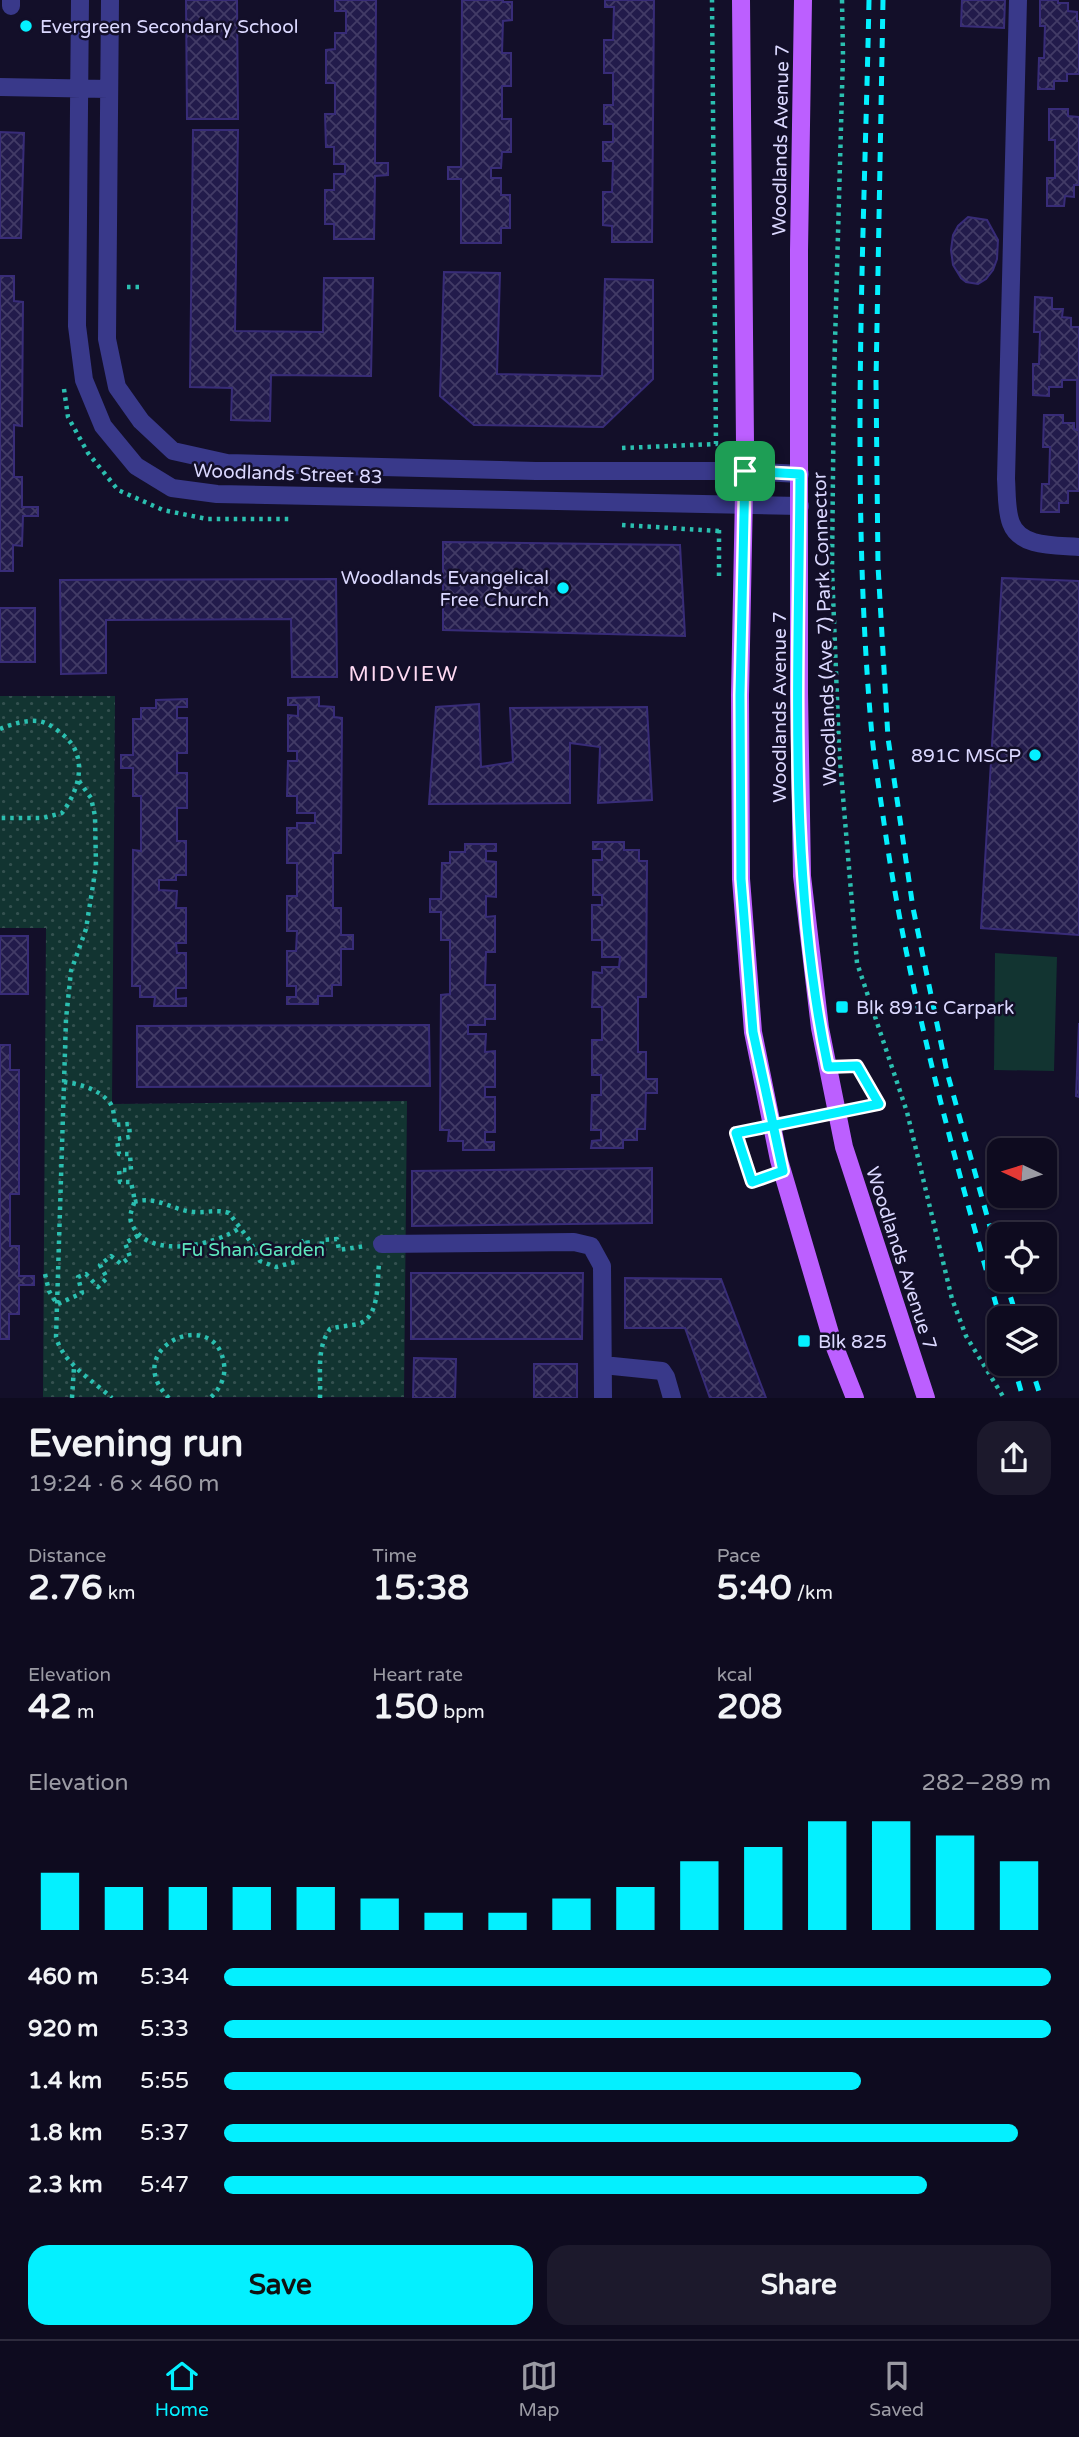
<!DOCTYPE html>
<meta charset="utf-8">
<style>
:root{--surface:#0e0b1f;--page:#1c192c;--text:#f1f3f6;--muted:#9b9ba4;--line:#2e2b3d;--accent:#04f0ff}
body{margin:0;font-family:"Varela Round",sans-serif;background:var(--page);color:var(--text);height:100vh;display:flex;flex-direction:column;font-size:26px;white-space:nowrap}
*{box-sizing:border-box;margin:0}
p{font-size:23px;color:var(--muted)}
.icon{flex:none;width:38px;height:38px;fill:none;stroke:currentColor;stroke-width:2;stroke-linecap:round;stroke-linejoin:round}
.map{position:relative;height:1398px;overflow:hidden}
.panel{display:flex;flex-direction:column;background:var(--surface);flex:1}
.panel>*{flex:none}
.needle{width:46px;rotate:274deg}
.tools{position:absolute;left:987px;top:1138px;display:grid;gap:14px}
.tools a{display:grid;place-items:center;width:70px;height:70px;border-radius:14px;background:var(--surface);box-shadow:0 2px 5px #0004,0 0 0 2px var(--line);font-size:35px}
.pin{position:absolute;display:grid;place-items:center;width:60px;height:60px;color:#fff;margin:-30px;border-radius:14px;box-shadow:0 4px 10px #0006}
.round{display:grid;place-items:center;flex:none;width:74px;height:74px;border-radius:21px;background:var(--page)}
.summary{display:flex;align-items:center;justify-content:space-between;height:119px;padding:0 28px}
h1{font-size:38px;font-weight:700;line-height:52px}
.metrics{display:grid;grid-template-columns:repeat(3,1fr);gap:10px;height:119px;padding:7px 28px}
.metrics div{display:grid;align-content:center}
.metrics b{font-size:35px;font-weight:700}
.metrics small{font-size:19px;font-weight:400}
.metrics p{font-size:19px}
.chart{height:196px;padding:14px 28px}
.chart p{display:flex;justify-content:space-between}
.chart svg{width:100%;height:126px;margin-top:7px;stroke:var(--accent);stroke-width:6}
.cta{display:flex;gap:14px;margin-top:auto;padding:14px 28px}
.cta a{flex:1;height:80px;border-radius:21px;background:var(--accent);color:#111;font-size:28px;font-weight:700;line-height:80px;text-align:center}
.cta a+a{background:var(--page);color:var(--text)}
ul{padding:0 28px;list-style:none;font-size:23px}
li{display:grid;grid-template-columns:112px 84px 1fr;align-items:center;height:52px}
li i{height:18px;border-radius:9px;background:var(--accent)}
.tabs{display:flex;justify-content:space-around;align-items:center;height:98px;border-top:2px solid var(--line);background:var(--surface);font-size:19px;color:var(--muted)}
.tabs a{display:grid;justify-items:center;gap:4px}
.tabs .current{color:var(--accent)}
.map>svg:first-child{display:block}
.park{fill:url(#park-dots)}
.pitch{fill:#123431}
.building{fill:url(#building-cross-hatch);stroke:#382c78;stroke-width:2}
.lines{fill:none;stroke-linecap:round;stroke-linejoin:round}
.path{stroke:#2bbfb0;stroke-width:4.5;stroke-dasharray:3.5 5;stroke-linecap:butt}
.minor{stroke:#39398a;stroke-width:18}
.major{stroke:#bc5fff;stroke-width:18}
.rail{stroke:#04f0ff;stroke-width:5;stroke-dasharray:10 9;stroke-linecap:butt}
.path-bridge{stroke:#2bbfb0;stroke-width:4.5;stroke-dasharray:3.5 5;stroke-linecap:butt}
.route-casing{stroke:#fff;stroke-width:14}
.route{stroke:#04f0ff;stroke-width:9}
.poi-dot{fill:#04f0ff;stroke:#130f29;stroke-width:2.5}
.labels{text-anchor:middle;stroke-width:5;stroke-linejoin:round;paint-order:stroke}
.poi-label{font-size:19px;fill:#dbd8ff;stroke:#130f29;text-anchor:start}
.street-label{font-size:19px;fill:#dbd8ff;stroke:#130f29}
.park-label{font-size:19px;fill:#5ee5bd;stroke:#130f29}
.neighbourhood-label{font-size:21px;letter-spacing:2px;fill:#ffdaf3;stroke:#130f29}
</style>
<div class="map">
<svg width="1079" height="1398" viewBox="0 0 1079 1398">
<defs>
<pattern id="park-dots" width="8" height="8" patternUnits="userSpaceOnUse" patternTransform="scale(1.75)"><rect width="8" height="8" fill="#123431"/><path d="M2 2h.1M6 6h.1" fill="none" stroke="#345150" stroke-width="1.8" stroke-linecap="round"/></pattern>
<pattern id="building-cross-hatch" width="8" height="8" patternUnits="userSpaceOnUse" patternTransform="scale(1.75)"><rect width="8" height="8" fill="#221b4b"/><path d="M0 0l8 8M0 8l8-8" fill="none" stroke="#423b66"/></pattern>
</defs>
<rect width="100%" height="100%" fill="#130f29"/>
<!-- park -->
<path class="park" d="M0 696H115L112 1104 407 1101 404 1397H43L46 928H0Z"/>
<!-- pitch -->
<path class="pitch" d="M995 953 1057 957 1054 1071 994 1070Z"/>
<!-- building -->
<path class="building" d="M186 0H237L238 119H187Z
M335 0H376L375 163H388V175L375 176 374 239H334V224H325V190H334V174H345V164H334V147H326L325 114H335V83H326V50L335 49V33H346V11H335Z
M462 0H503V2H512V20L503 21 502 53H511V86H502V119H511V152H502L501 168H491V178H501V195H510V228H501V243H461V179H448V167H461Z
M605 0H654L652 242H612V226L603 225V192H612L613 161H603V142H613V124H604V105H613V73H604V40H613L614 7H605Z
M962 0H1005L1004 28 961 26Z
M1040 0H1058V3H1068V11L1077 12V21H1079V74H1067V81H1054V89H1038L1039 58H1044L1045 26H1040Z
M1049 109H1068V116L1079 117V185H1074V197L1065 196 1064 206H1047V178H1055V140H1049Z
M193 130H238L235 331 323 332 324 278H373L371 376 271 375 270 421 231 420 232 388 190 387Z
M0 132 24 133 21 238H0Z
M968 217 987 220 998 240 997 259 993 270 986 279 978 284 966 282 961 278 953 265 951 250 953 235 958 226Z
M444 272 500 273 497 374 602 376 605 279 653 280V379L603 427 474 425 440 396Z
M0 276H14V301L23 302 22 426 14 425V477H22V507H38V516H23L22 546 13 545V571H0Z
M1035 297 1052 298V309H1063L1062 317 1071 318V327H1079V491H1068V503H1059V512H1041L1042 484H1049L1050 447H1043L1044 415H1063V423H1074V429L1077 430V380H1062V387H1049V396L1033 395V364H1039L1040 332H1034Z
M443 542 680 545 685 636 443 630Z
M1002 578 1079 581V935L981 928Z
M336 579 337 677H292L291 619 106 620V673L61 674 60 580Z
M0 608H35V662H0Z
M319 697V706L334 707V717L342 718 341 853H333V908H341V935H353V949H341V985H332V996H318V1004H287V997H296V986H287V951H296L297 931H287V896H297V863H287V828H297V823H315V813H297V796H287L288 761H297V751H288V715L298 716V705H288V698Z
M187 699V707H177V718H187V753H177V773H187V808H177V841H186V875H176V880H159V890L177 891 176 908H186V943H176L177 953H186V988H176V999L186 998V1006H154L155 997H140V986H132L133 850 141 851V796H133V768H121V755H133V719H141V708H156V700Z
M479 704 481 767 513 762 510 708 647 707 652 800 598 803 600 747 570 743V803L429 804 436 707Z
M593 842H624V850H639V861H647L646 997H638V1052H646V1079H657V1093H646L645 1129H637V1140H623V1148H591L592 1141 601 1140V1130H591L592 1095H601V1075H592V1040H602V1007H592L593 972 602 973V967H619L620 957H602V940H592V905H602V895H593V860H602V849H593Z
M465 844H496V851H486V861L496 862V897L486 896V917L495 916V952H486L485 985H495V1019H485V1025H468V1034H486L485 1052 495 1051V1087H485V1097H495V1132H485V1142H494V1150H463V1141H448L449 1130H440L441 995 450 994V940H441V912H430V899H441L442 863H450V852H465Z
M0 936H28V994H0Z
M1079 1023V1097L1076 1096Z
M429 1025 430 1086 137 1087V1026Z
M0 1045H10V1070H19V1194H10V1246H19V1276H34V1285H19V1314H9V1339H0Z
M652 1168V1223L412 1226V1171Z
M411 1273H583L582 1339H411Z
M625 1278 721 1279 766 1398H710L685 1328H625Z
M414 1358 456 1359 455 1398H413Z
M534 1364H577V1398H534Z"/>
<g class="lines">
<!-- path -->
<path class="path" d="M842 0 843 55 834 378 832 569 839 749 857 963 907 1112 952 1299 966 1336 1004 1398
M127 287H140
M64 389 68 417 88 453 118 490 163 510 207 519H291
M622 448 716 444 712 0
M622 525 719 531
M719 530V577
M0 729C12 724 25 720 38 721 47 722 56 729 62 734 89 755 80 789 62 813L43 818H0
M79 781 91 798 95 816 96 866 86 929 71 971 66 1019 56 1337C63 1363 92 1380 112 1398
M846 1067 857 1066 879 1104
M64 1082C80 1084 99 1089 110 1103 114 1108 114 1118 115 1125L129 1124 130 1137 117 1139 119 1154H130L131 1170H119L120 1182H131C132 1188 135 1197 134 1203 132 1211 128 1216 132 1224 147 1261 217 1245 241 1227
M736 1133 752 1182 766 1178
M134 1202C157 1195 173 1211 195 1212 207 1213 217 1209 229 1213L250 1241 260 1261 276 1267 295 1262 298 1244 307 1239 310 1254H321L322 1240 337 1239 339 1250 365 1246
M45 1274 49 1291 57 1304
M58 1304 82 1293 78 1277 86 1274 98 1287 107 1278 100 1265 111 1256 121 1264 130 1257 125 1243 139 1235
M72 1398 74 1367
M169 1398C118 1348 216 1304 224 1364 226 1377 220 1389 210 1398
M320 1398C321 1375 316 1348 330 1329 340 1326 349 1326 358 1324 380 1318 377 1282 379 1264"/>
<!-- minor -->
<path class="minor" d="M11 0V6
M80 0 77 326 84 380 103 426 136 466 172 488 217 494 800 506
M110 0 107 339 117 387 141 421 173 451 227 463 536 471H745L800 474
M1018 0 1006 479C1007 492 1006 510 1011 523 1020 548 1057 545 1079 547
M0 87 108 89
M382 1244 574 1242 591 1246 602 1266 603 1398
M603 1365 662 1371 666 1377 672 1398"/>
<!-- major -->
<path class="major" d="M741 0 745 443 740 695 741 879 753 1032 779 1160 832 1340 855 1398
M803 0 799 250V693L802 876 820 1028 844 1147 926 1398"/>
<!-- rail -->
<path class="rail" d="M869 0C864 245 850 492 872 736 875 765 880 794 884 823 908 991 953 1155 1000 1318
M883 0 876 381 878 566 888 738 913 908 947 1072 999 1259
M1005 1279 1017 1318
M1013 1363 1023 1398
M1030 1363 1041 1398"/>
<!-- path-bridge -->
<path class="path-bridge" d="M736 1133 879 1104"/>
</g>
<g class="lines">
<defs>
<path id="route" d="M745 471 740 695 741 879 753 1032 783 1171 752 1182 736 1133 879 1104 857 1066 828 1067C787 873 799 671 800 474L745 471"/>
</defs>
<!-- route casing -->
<use href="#route" class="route-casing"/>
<!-- route -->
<use href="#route" class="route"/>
</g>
<!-- markers -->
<g class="poi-dot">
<circle cx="26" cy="26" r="7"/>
<circle cx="563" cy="588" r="7"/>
<circle cx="1035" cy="755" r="7"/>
<rect x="835" y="1000" width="14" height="14" rx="3.5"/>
<rect x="797" y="1334" width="14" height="14" rx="3.5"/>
</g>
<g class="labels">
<!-- poi labels -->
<g class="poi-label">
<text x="40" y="33">Evergreen Secondary School</text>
<text x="549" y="584" text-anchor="end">Woodlands Evangelical<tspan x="549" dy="22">Free Church</tspan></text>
<text x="1021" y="762" text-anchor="end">891C MSCP</text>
<text x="856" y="1014">Blk 891C Carpark</text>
<text x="818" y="1348">Blk 825</text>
</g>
<!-- street labels -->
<g class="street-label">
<text transform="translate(780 140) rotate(-89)" y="7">Woodlands Avenue 7</text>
<text transform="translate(288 473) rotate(2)" y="7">Woodlands Street 83</text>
<text transform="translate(824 629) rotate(-92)" y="7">Woodlands (Ave 7) Park Connector</text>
<text transform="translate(779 707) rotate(-90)" y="7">Woodlands Avenue 7</text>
<text transform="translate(902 1258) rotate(72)" y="7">Woodlands Avenue 7</text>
</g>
<!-- park labels -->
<g class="park-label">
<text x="253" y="1256">Fu Shan Garden</text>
</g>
<!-- neighbourhood labels -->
<g class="neighbourhood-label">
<text x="404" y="681">MIDVIEW</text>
</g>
</g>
</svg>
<div class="tools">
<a><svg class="needle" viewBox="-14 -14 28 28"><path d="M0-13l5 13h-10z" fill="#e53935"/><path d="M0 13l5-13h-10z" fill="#9b9ba4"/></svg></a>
<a><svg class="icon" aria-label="locate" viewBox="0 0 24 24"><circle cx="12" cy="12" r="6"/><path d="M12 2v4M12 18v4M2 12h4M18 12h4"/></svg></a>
<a><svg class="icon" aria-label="layers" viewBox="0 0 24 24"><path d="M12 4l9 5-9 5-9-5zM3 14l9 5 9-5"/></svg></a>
</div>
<div class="pin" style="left:745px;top:471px;background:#1e9e55"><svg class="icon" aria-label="arrive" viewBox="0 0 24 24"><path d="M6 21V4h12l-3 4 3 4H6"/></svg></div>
</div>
<section class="panel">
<div class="summary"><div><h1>Evening run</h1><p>19:24 · 6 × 460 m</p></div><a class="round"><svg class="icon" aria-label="share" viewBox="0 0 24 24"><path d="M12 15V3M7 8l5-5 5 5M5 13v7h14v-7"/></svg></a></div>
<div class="metrics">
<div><p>Distance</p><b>2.76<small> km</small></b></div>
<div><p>Time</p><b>15:38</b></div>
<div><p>Pace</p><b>5:40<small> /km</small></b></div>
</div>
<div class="metrics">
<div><p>Elevation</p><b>42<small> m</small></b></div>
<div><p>Heart rate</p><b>150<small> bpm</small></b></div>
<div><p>kcal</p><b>208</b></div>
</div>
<div class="chart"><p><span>Elevation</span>282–289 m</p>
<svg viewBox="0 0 160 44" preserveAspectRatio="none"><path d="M5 44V24M15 44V29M25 44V29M35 44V29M45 44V29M55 44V33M65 44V38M75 44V38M85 44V33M95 44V29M105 44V20M115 44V15M125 44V6M135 44V6M145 44V11M155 44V20"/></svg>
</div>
<ul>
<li><b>460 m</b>5:34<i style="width:100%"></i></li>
<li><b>920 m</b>5:33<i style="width:100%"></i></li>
<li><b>1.4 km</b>5:55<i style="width:77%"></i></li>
<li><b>1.8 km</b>5:37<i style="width:96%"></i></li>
<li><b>2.3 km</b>5:47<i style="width:85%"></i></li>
</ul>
<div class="cta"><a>Save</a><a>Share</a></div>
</section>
<nav class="tabs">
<a class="current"><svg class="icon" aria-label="home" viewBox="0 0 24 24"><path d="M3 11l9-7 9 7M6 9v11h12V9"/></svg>Home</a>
<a><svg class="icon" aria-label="map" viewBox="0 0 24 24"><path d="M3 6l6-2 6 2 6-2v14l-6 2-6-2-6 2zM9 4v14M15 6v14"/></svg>Map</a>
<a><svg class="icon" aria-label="saved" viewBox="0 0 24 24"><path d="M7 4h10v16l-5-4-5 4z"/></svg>Saved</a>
</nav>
